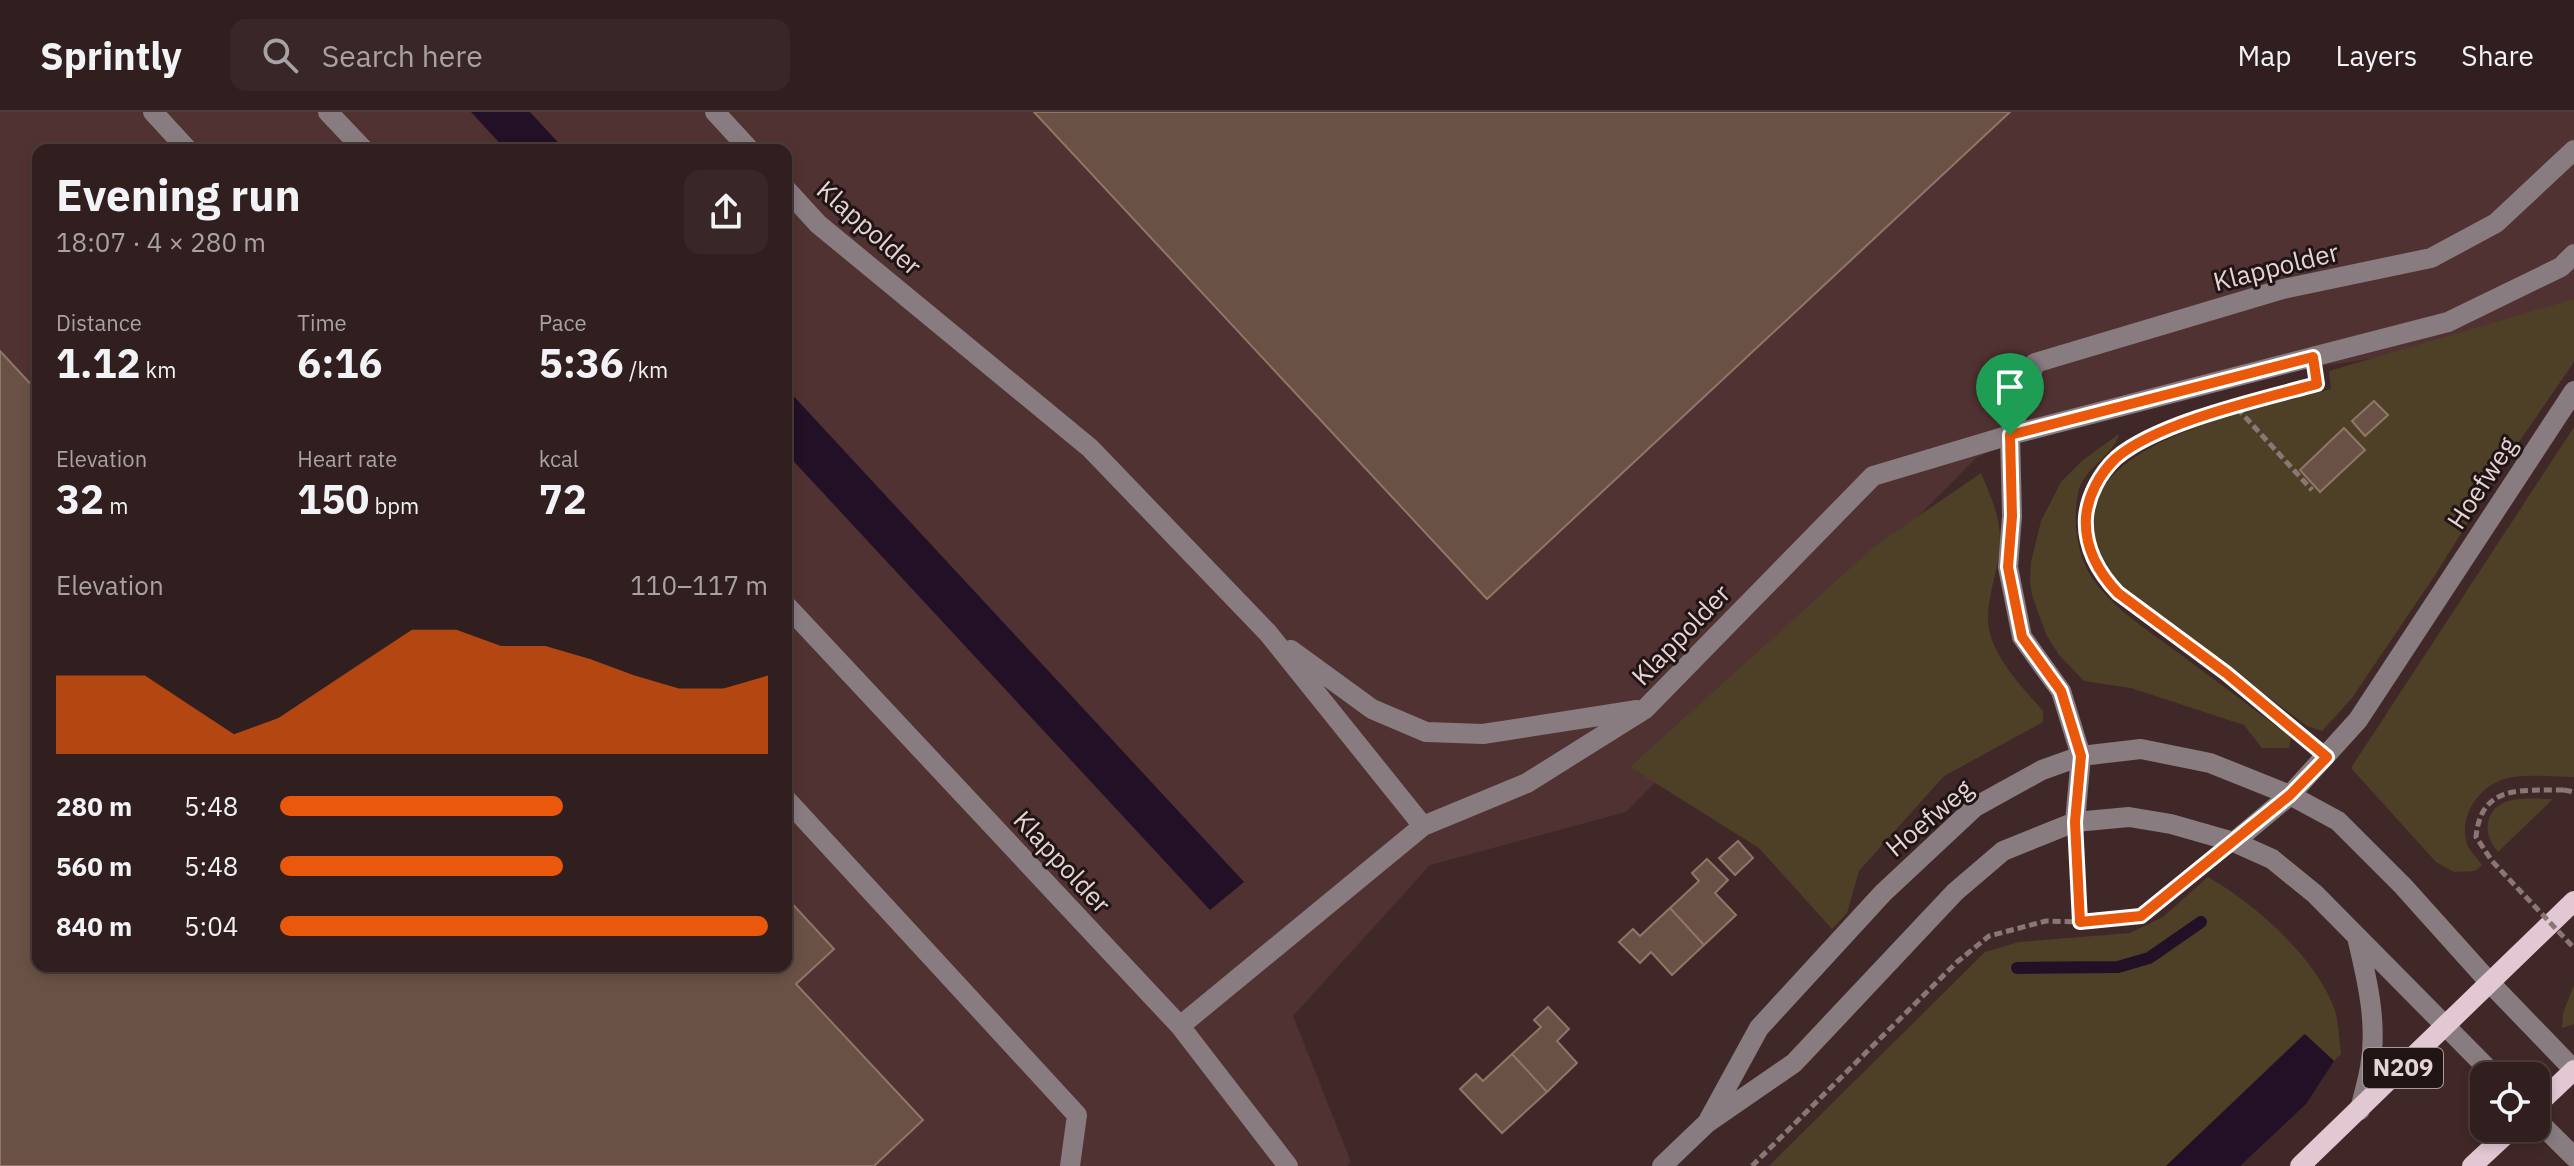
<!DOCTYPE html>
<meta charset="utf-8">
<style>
:root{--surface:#311e1e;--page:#392727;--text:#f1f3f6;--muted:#a8a2a4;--line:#4c3c3c;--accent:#ea580c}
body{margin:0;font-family:"IBM Plex Sans",sans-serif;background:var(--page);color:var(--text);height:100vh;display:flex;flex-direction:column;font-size:30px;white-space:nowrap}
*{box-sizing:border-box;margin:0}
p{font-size:26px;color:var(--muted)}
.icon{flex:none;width:44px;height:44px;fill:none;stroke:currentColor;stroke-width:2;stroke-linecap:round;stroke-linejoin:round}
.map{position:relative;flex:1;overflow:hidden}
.drawer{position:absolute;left:32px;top:32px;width:760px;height:828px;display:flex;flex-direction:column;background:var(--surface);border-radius:16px;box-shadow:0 4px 12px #0003,0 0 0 2px var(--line)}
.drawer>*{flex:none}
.controls{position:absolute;left:2470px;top:950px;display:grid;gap:16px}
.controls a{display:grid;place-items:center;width:80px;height:80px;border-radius:16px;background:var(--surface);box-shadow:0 4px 12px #0003,0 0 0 2px var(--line);font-size:40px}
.pin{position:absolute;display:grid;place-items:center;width:68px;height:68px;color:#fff;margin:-82px -34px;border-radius:50% 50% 50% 0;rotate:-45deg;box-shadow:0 0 8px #0007}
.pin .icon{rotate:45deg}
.round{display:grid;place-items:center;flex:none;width:84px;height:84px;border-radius:16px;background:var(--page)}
.overview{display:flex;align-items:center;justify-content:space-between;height:136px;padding:0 24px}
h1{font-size:44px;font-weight:700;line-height:60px}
.stats{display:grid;grid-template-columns:repeat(3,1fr);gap:12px;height:136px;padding:8px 24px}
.stats div{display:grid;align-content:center}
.stats b{font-size:40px;font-weight:700}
.stats small{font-size:22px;font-weight:400}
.stats p{font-size:22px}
.chart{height:224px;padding:16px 24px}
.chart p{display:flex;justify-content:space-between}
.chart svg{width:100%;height:144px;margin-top:8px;fill:var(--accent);opacity:.7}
ul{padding:0 24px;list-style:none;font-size:26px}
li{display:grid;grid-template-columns:128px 96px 1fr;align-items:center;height:60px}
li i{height:20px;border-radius:10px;background:var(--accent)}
header{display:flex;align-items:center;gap:48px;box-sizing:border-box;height:112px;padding:0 40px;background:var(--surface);border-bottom:2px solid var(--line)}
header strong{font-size:38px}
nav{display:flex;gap:44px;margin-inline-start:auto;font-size:28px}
.search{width:560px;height:72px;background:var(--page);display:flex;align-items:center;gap:20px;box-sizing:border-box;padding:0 28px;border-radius:16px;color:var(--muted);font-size:30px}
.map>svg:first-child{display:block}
.built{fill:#513232;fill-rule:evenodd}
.green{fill:#4e4026}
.water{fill:#221026}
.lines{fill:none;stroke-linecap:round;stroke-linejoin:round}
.stream{stroke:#221026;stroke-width:12}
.building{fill:#695245;stroke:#8f7668;stroke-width:2}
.path{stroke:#8b7676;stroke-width:5;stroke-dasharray:8 4;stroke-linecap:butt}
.minor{stroke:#887c81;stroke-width:20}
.major{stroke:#e1c8d2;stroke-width:20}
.path-bridge{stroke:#8b7676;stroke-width:5;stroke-dasharray:8 4;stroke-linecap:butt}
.route-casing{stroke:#fff;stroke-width:16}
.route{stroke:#ea580c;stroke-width:10}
.labels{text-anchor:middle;stroke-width:6;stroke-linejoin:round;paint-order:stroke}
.shield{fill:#201514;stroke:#a99b9a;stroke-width:2}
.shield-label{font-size:24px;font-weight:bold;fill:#e4d4d3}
.street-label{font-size:26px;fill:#e4d4d3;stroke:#201514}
</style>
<header>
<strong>Sprintly</strong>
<div class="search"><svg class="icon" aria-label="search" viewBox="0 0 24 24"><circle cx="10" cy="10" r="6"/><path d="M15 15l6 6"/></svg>Search here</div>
<nav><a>Map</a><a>Layers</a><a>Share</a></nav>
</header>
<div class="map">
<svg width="2574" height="1054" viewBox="0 0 2574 1054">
<rect width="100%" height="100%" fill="#412828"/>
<!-- built -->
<path class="built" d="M0 0H2574V187L2457 234 2119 284 1976 346 1626 700 1430 753 1293 904 1351 1050 1347 1054H0ZM38 38H786V854H38Z"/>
<!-- green -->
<path class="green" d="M2574 187V250L2514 337 2435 463 2352 586 2322 619 2307 614 2126 479C2007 341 2243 302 2331 277L2329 259Z
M2574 315V665C2555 665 2521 661 2504 667 2479 675 2458 704 2467 732 2470 739 2477 746 2482 753L2475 759 2454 760 2436 750 2351 656Z
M2119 322C2113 345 2083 356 2078 381 2072 412 2077 449 2098 474 2118 499 2147 518 2173 537 2212 566 2252 596 2291 625L2289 636H2262L2244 613 2131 576 2084 569 2059 543 2046 522 2032 483 2030 470 2031 450 2041 409 2061 370 2083 348Z
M1981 361C1991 385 2001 406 2000 432 1999 458 1984 492 1989 517 1995 548 2023 576 2043 599V610L1944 664 1859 759 1847 801 1832 817 1759 736 1630 655 1875 434Z
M2553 687 2498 740C2491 731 2486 722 2488 711 2494 681 2531 687 2553 687Z
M2208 765C2254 791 2318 847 2335 899 2339 912 2339 928 2341 942L2334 949 2304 922 2166 1054H1769L1985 840 2019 830 2130 821 2163 805Z
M2574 873V912L2562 916 2563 901Z"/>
<!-- water -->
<path class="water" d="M471 0H530L565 38H506Z
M786 276 1244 770 1210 798 786 341Z
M2305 922 2334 949 2306 992 2240 1054H2166Z"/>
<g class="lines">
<!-- stream -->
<path class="stream" d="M2017 856 2118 855 2149 846 2201 810"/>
</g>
<!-- building -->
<path class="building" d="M1034 0H2010L1487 487Z
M0 239 38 280V854H786V785L834 837 796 872 923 1008 874 1054H0Z
M2374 289 2388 303 2365 324 2352 309Z
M2344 316 2365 338 2320 380 2300 358Z
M1738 729 1753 746 1735 763 1719 746Z
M1707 747 1728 768 1715 781 1736 803 1704 833 1670 796 1699 769 1692 761Z
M1670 796 1704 833 1672 863 1651 840 1640 851 1619 830 1633 817 1640 824Z
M1548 895 1569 917 1557 929 1577 951 1547 980 1512 942 1541 915 1534 908Z
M1512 942 1547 980 1502 1021 1460 977 1476 962 1483 969Z"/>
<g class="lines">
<!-- path -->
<path class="path" d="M2237 296 2312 378
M2168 318C2091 346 2056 416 2118 481L2226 561 2302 624
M2564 678 2574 680
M2077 743 2080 810
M1752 1054 1957 850 1989 824 2046 809 2080 810 2141 804 2205 753"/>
<!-- minor -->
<path class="minor" d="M153 0 188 38
M328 0 364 38
M715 0 750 38
M786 77 818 112 1090 336 1268 521 1423 714
M786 493 1180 914 1288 1054
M1291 538 1372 597 1426 620 1483 622 1637 598
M786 687 1077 1003 1070 1054
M2075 710 2081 644 2061 579 2022 525 2008 455 2012 404 2010 323 2035 251 2283 177 2431 146 2496 111 2574 38
M2234 730 2290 683 2358 608 2574 279
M2357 825C2367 867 2378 912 2370 955 2368 969 2363 984 2360 998
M1180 914 1423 714 1527 671 1645 597 1873 364 2010 323 2448 210 2561 155 2574 142
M2536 1007 2574 1045
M1707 1011 1759 916 1883 781 1975 695 2042 658 2081 644 2141 637 2210 651 2290 683 2338 709 2403 774 2491 872 2574 958
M1662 1054 1707 1011 1794 951 1955 780 2003 739 2075 710 2129 705 2171 712 2234 730 2272 747 2315 782 2495 964"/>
<!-- major -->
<path class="major" d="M2536 994 2574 958
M2300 1054 2574 789
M2472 1054 2513 1016"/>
<!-- path-bridge -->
<path class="path-bridge" d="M2564 678C2523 679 2481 671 2476 725L2492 749 2574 836"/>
</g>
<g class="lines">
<defs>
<path id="route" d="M2313 245 2317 272C2262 287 2158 310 2116 346 2100 361 2088 383 2086 405 2084 435 2098 460 2118 481L2226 561 2327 645 2290 683 2141 804 2080 810 2075 710 2081 644 2061 579 2022 525 2008 455 2012 404 2010 323Z"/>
</defs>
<!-- route casing -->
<use href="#route" class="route-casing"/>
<!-- route -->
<use href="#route" class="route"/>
</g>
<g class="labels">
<!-- shield labels -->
<rect class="shield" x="2363" y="936" width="80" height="40" rx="6"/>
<g class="shield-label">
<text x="2403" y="964">N209</text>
</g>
<!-- street labels -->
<g class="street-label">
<text transform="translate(869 116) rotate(41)" y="9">Klappolder</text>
<text transform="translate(2276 155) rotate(-14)" y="9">Klappolder</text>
<text transform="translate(2482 371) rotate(-57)" y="9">Hoefweg</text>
<text transform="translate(1681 523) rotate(-46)" y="9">Klappolder</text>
<text transform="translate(1929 706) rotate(-40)" y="9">Hoefweg</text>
<text transform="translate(1062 750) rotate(47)" y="9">Klappolder</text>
</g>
</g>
</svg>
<div class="controls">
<a><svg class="icon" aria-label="locate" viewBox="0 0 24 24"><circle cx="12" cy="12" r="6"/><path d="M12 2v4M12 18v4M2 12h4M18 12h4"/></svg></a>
</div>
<div class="pin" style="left:2010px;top:323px;background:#1e9e55"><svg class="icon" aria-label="arrive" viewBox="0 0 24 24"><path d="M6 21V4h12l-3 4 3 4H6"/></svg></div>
<section class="drawer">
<div class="overview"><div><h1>Evening run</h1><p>18:07 · 4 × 280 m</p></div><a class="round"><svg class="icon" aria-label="share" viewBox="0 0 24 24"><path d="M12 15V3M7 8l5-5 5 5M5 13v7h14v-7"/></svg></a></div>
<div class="stats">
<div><p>Distance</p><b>1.12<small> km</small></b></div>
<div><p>Time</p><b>6:16</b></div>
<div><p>Pace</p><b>5:36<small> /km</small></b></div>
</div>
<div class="stats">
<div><p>Elevation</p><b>32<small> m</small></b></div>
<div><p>Heart rate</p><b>150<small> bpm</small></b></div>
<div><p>kcal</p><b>72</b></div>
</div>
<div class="chart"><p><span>Elevation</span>110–117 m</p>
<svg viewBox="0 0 160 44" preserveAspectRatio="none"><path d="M0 44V20L10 20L20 20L30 29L40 38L50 33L60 24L70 15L80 6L90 6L100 11L110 11L120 15L130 20L140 24L150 24L160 20V44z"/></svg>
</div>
<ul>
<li><b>280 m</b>5:48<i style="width:58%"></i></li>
<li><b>560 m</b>5:48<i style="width:58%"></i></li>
<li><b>840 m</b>5:04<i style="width:100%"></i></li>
</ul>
</section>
</div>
